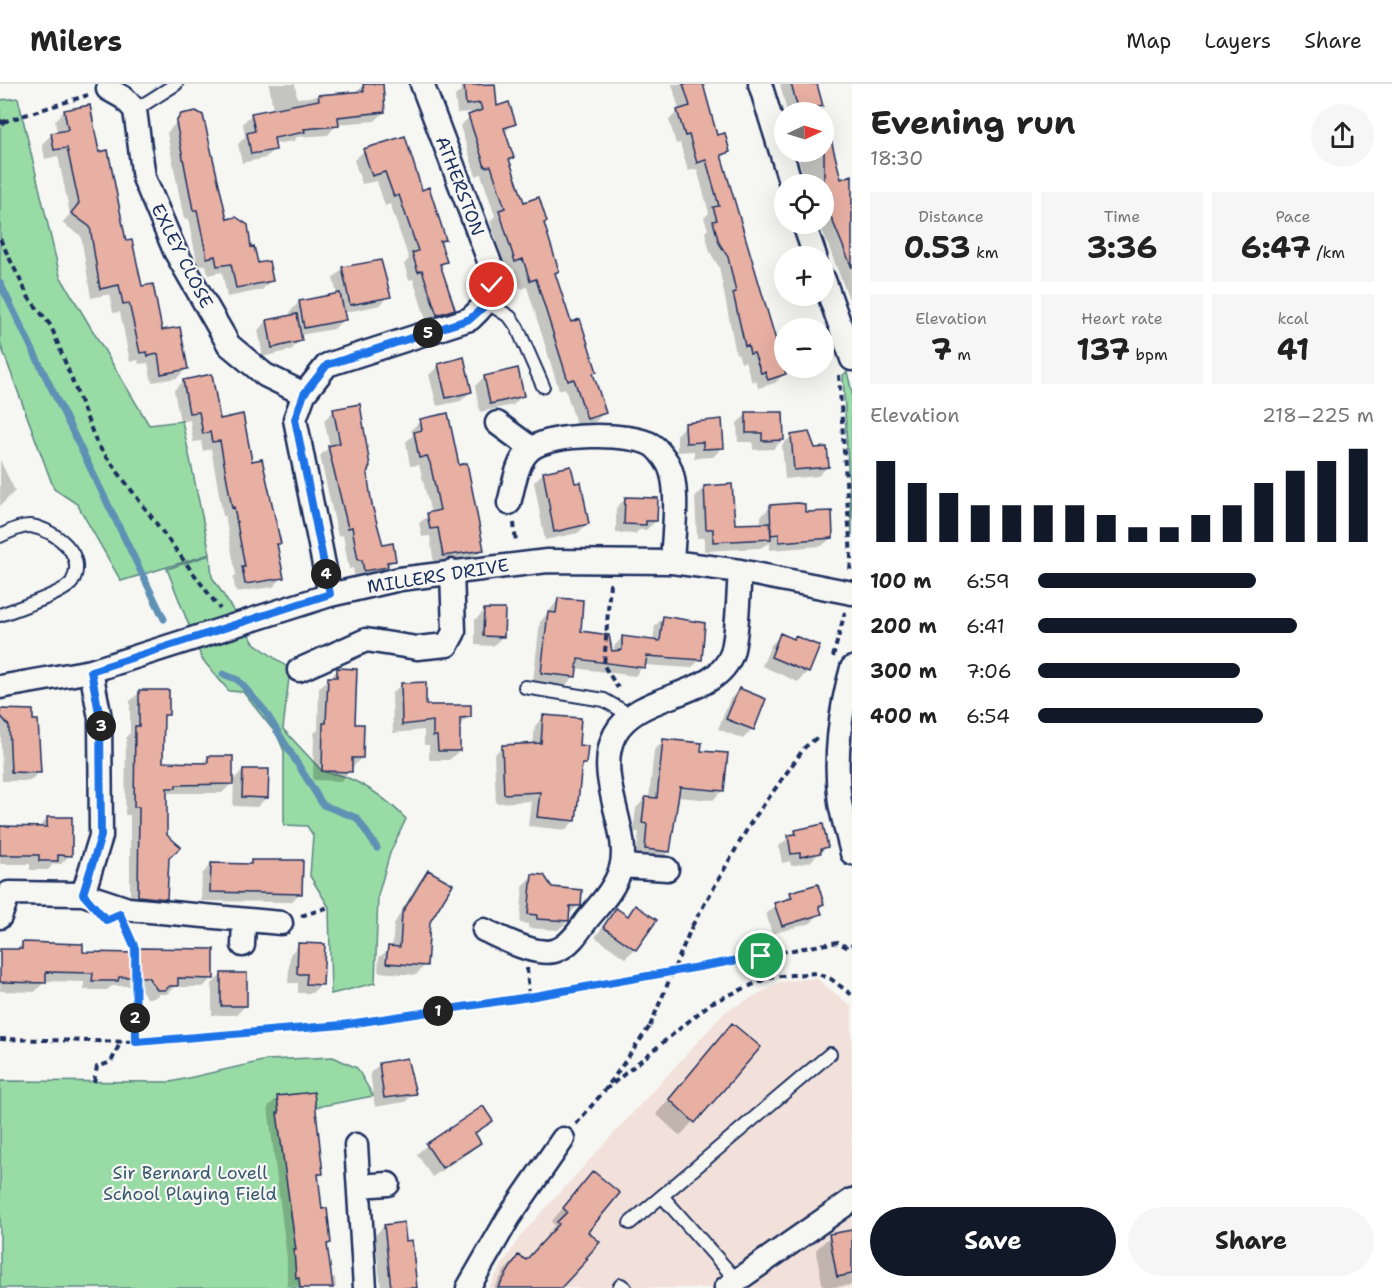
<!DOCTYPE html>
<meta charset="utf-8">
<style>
:root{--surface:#fff;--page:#f6f6f6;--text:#222;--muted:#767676;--line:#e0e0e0;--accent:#111827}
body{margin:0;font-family:"Shantell Sans",sans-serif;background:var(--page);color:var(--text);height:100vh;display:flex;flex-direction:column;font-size:22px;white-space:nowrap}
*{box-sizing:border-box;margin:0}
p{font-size:20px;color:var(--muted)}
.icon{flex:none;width:33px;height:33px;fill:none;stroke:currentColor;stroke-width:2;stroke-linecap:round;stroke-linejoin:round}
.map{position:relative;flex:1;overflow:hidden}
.details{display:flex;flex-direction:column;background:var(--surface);width:540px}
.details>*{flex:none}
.needle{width:39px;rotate:86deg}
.controls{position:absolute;left:774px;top:18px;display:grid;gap:12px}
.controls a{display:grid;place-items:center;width:60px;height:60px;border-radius:50%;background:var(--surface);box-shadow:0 6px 24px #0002;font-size:30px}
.pin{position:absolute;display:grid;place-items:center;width:51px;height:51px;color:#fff;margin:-26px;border:3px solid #fff;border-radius:50%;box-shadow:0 2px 6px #0007}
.km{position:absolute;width:30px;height:30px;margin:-15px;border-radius:50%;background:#222;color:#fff;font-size:16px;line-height:30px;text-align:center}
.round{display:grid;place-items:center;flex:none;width:63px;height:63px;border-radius:32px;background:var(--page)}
.headline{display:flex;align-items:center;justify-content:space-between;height:102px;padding:0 18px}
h1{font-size:33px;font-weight:700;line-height:45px}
.metrics{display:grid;grid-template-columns:repeat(3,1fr);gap:9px;height:102px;padding:6px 18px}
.metrics div{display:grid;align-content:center;border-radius:0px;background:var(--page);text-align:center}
.metrics b{font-size:30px;font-weight:700}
.metrics small{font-size:16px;font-weight:400}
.metrics p{font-size:16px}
.chart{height:168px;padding:12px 18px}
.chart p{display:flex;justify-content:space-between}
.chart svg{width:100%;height:108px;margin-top:6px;stroke:var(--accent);stroke-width:6}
.cta{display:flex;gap:12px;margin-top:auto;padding:12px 18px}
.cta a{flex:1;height:69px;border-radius:36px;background:var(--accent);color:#fff;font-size:24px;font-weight:700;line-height:69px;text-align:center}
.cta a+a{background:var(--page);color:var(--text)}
ul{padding:0 18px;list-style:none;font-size:20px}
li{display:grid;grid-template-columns:96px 72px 1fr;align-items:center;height:45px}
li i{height:15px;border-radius:8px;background:var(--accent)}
header{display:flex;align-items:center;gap:36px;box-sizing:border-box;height:84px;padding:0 30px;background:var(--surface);border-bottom:2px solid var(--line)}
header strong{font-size:28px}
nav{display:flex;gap:33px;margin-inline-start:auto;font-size:21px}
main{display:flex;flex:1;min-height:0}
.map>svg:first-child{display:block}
.built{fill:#f2e1da}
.green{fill:#99dba5;stroke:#5a8582;stroke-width:1.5}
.shadow{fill:#0003}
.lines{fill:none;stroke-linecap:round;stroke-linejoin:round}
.stream{stroke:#5f91b5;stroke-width:7}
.building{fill:#e8afa3;stroke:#1b2f5e;stroke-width:1.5}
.service-casing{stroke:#1b2f5e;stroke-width:16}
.minor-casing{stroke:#1b2f5e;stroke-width:27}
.path{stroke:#1b2f5e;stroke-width:4;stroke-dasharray:6 4.5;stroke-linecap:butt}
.service{stroke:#f6f6f2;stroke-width:12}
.minor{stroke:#f6f6f2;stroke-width:22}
.path-bridge{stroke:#1b2f5e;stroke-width:4;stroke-dasharray:6 4.5;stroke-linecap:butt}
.route-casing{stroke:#fff;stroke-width:12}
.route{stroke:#1a73e8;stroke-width:8}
.labels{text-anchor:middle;stroke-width:4.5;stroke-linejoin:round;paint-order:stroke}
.street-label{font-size:18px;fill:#1b2f5e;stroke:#f6f6f2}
.park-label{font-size:18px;fill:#3a5a70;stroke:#f6f6f2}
</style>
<header>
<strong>Milers</strong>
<nav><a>Map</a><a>Layers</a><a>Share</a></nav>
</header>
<main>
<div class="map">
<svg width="852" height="1204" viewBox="0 0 852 1204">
<rect width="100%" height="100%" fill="#f6f6f2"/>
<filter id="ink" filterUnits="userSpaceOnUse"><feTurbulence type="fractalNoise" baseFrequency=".0167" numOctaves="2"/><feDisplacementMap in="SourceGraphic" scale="12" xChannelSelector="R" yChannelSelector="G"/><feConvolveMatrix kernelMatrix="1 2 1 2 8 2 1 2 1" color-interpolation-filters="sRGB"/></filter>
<g filter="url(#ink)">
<!-- built -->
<path class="built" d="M816 894 852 923V1204H488L521 1151 725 928 780 898Z"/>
<!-- green -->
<path class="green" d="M18 14 60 192 149 341 182 337 210 470 121 497 77 420 54 405 0 259V16Z
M847 288 852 308V451L843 291Z
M210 471 212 493 254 559 290 585 283 645 322 687C328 691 333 688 340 691 366 700 387 715 406 735L390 769 378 811 375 899 331 910 329 823 310 792 313 751 307 742 284 741V667L277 651 243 608 229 607 202 575 167 485Z
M333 973 357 984 373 1012 291 1028 302 1204H0V997L171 998 267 976Z"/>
<!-- shadow -->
<path class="shadow" d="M269 0H295L297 14 356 9 364 1 381 0 384 28 375 37 337 40 328 51 297 53 294 57 273 60 274 65 265 74 242 79 238 60 245 53 243 39 252 30 273 26Z
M461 0H489L495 24 514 39 504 49 512 74 508 77 523 120 546 138 543 141 554 190 570 240 595 287 592 291 604 328 595 338 577 343 565 304 559 306 527 203 521 205 513 184 506 186 490 137 495 132 481 90 476 92 460 42 472 31 471 28 457 29 455 12 462 6Z
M672 0H701L716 53 729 68 721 75 784 290 775 299 758 304 756 296 752 298 745 277 741 279 738 269 736 270 719 183 710 168 705 148 708 145 704 134 709 129 697 85 688 87 680 59 676 60 669 36 679 26Z
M780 0H815L823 28H787Z
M64 27 97 70 141 204 161 248 187 284 177 294 152 298 148 279 139 280 138 276 130 278 120 228 113 229 110 210 91 214 81 152 62 139 70 130 58 72 45 75 42 60 52 50 57 49 55 37Z
M182 32 225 136 250 164 256 180 271 196 262 206 227 213 222 188 208 191 206 181 198 182 188 134 184 135 167 49Z
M824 32 840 97 852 92V223L820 140H824V100H805L797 68H824Z
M364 67 421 108 444 155 439 160 445 178 440 183 453 225 444 234 427 239 413 195 409 196 404 180 409 175 390 120 385 122 377 97 362 100 354 76Z
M343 185 389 212 380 221 343 229 344 235 334 245 300 251V256L291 266 263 273 258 246 267 237 291 232 290 228 299 218 337 211 333 194Z
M439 281 471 307 461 317 437 322 429 291Z
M484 293 522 312 513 321 480 328 475 302Z
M184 297 251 379 280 459 276 463 282 494 273 503 236 508 233 494 236 491 225 432H223L211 365 203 367 201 357 193 358 190 336 180 338 174 306Z
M334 327 365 389 382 463 394 476 377 492 355 496 353 484 349 485 343 451 338 452 320 372 330 362 324 336Z
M747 330 783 356 773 365 753 366V358H738L737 339Z
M721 336 722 364 713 373 694 374V367L677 368V350L686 340Z
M420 337 458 382 482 465 473 474 434 481 430 452 422 453 419 439 431 430 421 388 419 381 410 382 406 358 413 351 411 346Z
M792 352 814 366 828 383 818 392 785 395 782 361Z
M0 376 15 407 0 422Z
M543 389 587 440 578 449 545 456 534 398Z
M704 403 733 442 761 441V432L770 423 804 430 832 453 822 462 770 466V459L760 464 704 467V454H697L695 413Z
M626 414 656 437 646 446H639L635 450 616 449V424Z
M559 515 579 548 614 574V562L622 554 653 557 655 542 663 534 700 576 691 584 644 581 635 592 575 584 574 592 566 601 533 597 540 538Z
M485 526 503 552 493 562 475 561V536Z
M781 551 793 556 796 553 818 563 807 588 798 598 762 582 771 561Z
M338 586 361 674 341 697 313 696 314 649 318 646 319 604Z
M402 600 425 623 470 632 458 642 459 667 449 676H429V661H424V646L393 649 392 609Z
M739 606 752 645 743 655 718 645 730 615Z
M140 608 167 630 163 635 162 679 201 681 208 673 231 698 243 686 267 713 257 723 233 722 234 697 222 709H168L165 713 166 814 156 824 130 821V731H125L126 653 130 649V617Z
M0 627 39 688 30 697H2Z
M544 632 585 680 580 685 575 736 566 746 528 742 531 717 496 719 494 671 503 662 533 661 535 642Z
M663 657 699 668 723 706 713 716 677 713 669 767 660 777 636 774 639 748H633L636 724 645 715H649L654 666Z
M48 734 70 771 61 780H53L48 786H30V780H0V743L38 744Z
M796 747 826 763 810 778 791 782 790 777 782 779 779 762Z
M252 777 300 809 291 818 201 817 202 790 211 781H248Z
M429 787V838L425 881 416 891 378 888 379 873 392 864 394 840 419 797Z
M532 792 579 821 568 831V837L558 846 528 844V840L520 839 523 801Z
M791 810 822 820 818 824 820 829 811 839 772 850 766 829Z
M636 823 635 865 625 874 595 853 616 826 626 833Z
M23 859 82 870 134 871 139 865 212 894 203 903H174L167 910H159L154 914H147L138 902H112L107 906H84V898L45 897 35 908 0 907V866L15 867Z
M299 861 321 900 312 909H298V899H288L290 870Z
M222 890 245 922 236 931H212V900Z
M732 941 759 963 680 1052 656 1030Z
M380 980 414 1009 405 1018 375 1023 370 989Z
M277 1014 322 1089 317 1094 321 1127 330 1159 326 1163 330 1194 335 1193 336 1204 287 1202V1175L268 1023Z
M491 1037 474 1051 479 1059 470 1068 432 1093 417 1070 427 1061Z
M593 1089 586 1148 562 1204H494L505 1186 518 1173 525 1178 547 1153 546 1152 555 1141 551 1138Z
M384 1142 405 1158 415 1204H381L375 1151Z
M852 1148V1201L823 1204 816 1166 830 1152Z"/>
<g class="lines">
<!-- stream -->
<path class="stream" d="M0 199 164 535
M223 590 238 596 265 627 323 721 357 734 377 764"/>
</g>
<!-- building -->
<path class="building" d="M363 0H383L385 28 338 33 339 42 304 45 305 48 274 54 276 66 251 70 247 49 255 47 251 29 319 16 318 11 364 7Z
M495 0 497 22 509 18 516 40 504 44 514 74 509 75 524 118 539 113 547 138 544 139 559 187 555 189 571 238 580 235 597 288 593 289 606 329 587 335 574 295 568 297 536 195 530 197 523 175 515 178 499 126 505 124 491 82 485 83 468 31 482 26 480 19 466 21 464 1Z
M683 0H703L717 51 725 49 730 68 721 71 786 290 768 296 765 288 761 289 754 269 750 270 748 261 745 262 733 209 736 208 728 173 719 159 713 137 717 136 713 123 719 122 706 76 697 79 689 51 685 52 677 26 690 22Z
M791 0H817L823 22 799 28Z
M90 21 99 68 108 66 126 157 132 156 142 202 153 200 162 246 180 243 188 285 161 290 158 270 148 272 147 268 140 269 129 219 123 220 119 201 100 205 90 143 71 129 79 119 67 64 54 66 51 49 68 46 64 26Z
M196 27 203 31 227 135 236 133 248 141 251 163 254 162 258 179 269 177 273 197 236 204 231 180 217 182 215 172 207 174 197 126H193L176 38 181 30Z
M405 52 422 106 429 103 446 156 440 157 447 178 440 180 455 225 437 231 422 186 418 188 412 169 418 167 399 111 394 113 385 88 372 92 363 65Z
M830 52 841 95 852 91V184L824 116V53Z
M381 176 391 213 350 221 342 183Z
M340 209 346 236 304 244 299 217Z
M297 230 302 257 272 264 267 236Z
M464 273 472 308 446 314 438 280Z
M518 284 524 312 490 320 484 292Z
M212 290 220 335 243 330 252 377 262 375 281 460H277L284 494 245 500 242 483H245L234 423 232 424 220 357 212 358 210 348 203 350 199 328 189 329 183 296Z
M360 320 370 382 367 389 372 421 383 461 393 459 396 477 387 478 388 483 364 487 362 476H358L352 443 348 444 328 362 340 359 333 325Z
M746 328H783L784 356 762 357V349H746Z
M448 329 459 381 467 379 484 466 443 472 438 444 430 445 427 429 440 426 430 379 427 372 419 374 414 348 422 346 420 335Z
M722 335 724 364 703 365V358L686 359 685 339Z
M809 348 815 364 827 363 829 383 794 386 791 351Z
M571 382 575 399 581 398 589 440 554 448 543 388Z
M732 400 735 440 770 439 771 455 713 458V445H706L704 402Z
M625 413 658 414 657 437H646V441L624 440Z
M797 419 805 420V428L832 427 833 454 779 458V450L771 451 770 421Z
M558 514 583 516 581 547 609 551 612 567 622 566V552L660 557 663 532 705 539 702 576 647 572 645 584 578 575 576 593 541 589 548 528 556 529Z
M484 525H505L504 553 483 552Z
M780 549 794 555 795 552 820 562 809 589 771 573Z
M337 584 357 585 355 640H364L363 674H352V688L322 687 323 639H326L328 593H337Z
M426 598V621H471V633L460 634V667H438L437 652H433V637L402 641 401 599Z
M739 604 766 615 754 646 726 635Z
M139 606H169V631H164L163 678 208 679V672H233V700L176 701V704H167V751L181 763 169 774 167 815 138 812 139 723H134L135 642H139Z
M0 625 33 626V636H38L41 689 11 688 9 642 0 631Z
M543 631 581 634 579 661 588 662 586 680H582L576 737 537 733 540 708 504 710 502 661 541 659Z
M663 655 702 659 701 667 728 669 724 707 680 703 670 768 645 765 647 740 642 739 645 713 657 714Z
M243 685H269L268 714 242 713Z
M47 733H72V772L58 771V777H39V771H0V742L47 743Z
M823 740 828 763 821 765V769L800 773V769L791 770 788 751 796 750 795 746Z
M251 776H303L302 810 210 808 211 779 251 780Z
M428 786 453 800 430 838 427 882 386 879 388 862 400 863 402 829Z
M532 790 544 791 552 803 582 806 581 822H570L569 837 537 835V831L528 830Z
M818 800 824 820 819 822 822 830 782 842 774 819 792 814 790 808Z
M635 821 657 836 636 866 603 843 616 824 628 832Z
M22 858 83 860V868L139 869V864L214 865V895L178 894V902H170L165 906H157L148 893H119L118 897H92L93 889 46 888V899L0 898V865H22Z
M298 859 325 860 323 901 306 900 307 890H297Z
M221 889H247V922H221Z
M732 939 761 963 695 1039 669 1015Z
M407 974 416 1010 384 1014 379 979Z
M314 1008 323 1090H318L322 1125 327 1124 331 1159 327 1160 333 1204H300L299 1194H296L294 1166H296L277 1029H279L277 1012Z
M483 1022 493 1037 475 1049 481 1059 442 1084 426 1060Z
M593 1087 620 1109 588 1148 600 1158 586 1174 588 1175 561 1204H498L518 1171 526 1176 559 1140 557 1138 567 1128 563 1124Z
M404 1138 406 1157 412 1156 417 1204H391L384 1141Z
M852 1146V1190L837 1193 829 1150Z"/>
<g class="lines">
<defs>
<path id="service" d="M135 26 176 0
M488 219 510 233 517 243 543 302
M0 452C9 448 21 441 31 442 54 446 88 470 72 498 64 510 15 525 0 531
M525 603 604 616 630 631
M662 1112 739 1199
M630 1139 830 970
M619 1204 621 1201 625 1204"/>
<path id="minor" d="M760 0 791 100
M108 5 124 14 135 26 144 94 175 167 229 261 265 291 304 310
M804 140 815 172
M824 196 852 275
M497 339 531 364
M509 419C514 402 516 377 531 365 551 349 630 348 652 361 657 364 664 373 667 378 681 400 673 452 672 478
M330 511 295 335 304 310 327 281 470 235C491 216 493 210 491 182L422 0
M852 584C840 626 834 675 840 719 843 735 848 752 852 769
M299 586 366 556 417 564 447 561 454 548 452 487
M0 603 91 587 330 511 400 495 547 477 672 478 740 487 852 509
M622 782 667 785
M83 810 128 825 281 839
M0 833 9 809 83 810 101 752 100 634 91 587
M484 846C502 854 538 874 557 866 570 861 579 847 586 837 599 821 615 805 621 784 632 747 593 692 615 650 638 607 717 615 732 569 738 548 738 510 740 487
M243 861 244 836
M356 1061 365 1204
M359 1102 388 1100
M468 1204 509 1133 563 1055
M726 1204 852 1116"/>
</defs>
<!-- service casing -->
<use href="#service" class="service-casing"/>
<!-- minor casing -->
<use href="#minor" class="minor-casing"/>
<!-- path -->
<path class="path" d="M0 37 3 38 0 43
M3 38 88 11
M0 155 29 214 51 242 97 360 220 525
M839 291 851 473 850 488
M514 439 516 459
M610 499 604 582 618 604
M833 573 845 528
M301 832 329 823
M692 842 750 740 805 663 819 652
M127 846 135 864 136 958
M527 884 529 912
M0 955 136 958 342 941 529 913 838 858 848 864 852 861
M94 998 97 983 111 978 121 957
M605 1006 711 919 770 893 816 889 831 895 852 911
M576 1040 605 1006 650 942"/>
<!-- service -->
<use href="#service" class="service"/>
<!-- minor -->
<use href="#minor" class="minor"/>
<!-- path-bridge -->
<path class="path-bridge" d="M650 942 692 842"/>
</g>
</g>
<g class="lines" filter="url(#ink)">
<defs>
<path id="route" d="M492 201 488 219 470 235 327 281 304 310 295 335 330 510 91 587 100 634 101 752 83 810 106 836 120 830 135 864 136 958 342 941 529 913 761 872"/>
</defs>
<!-- route casing -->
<use href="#route" class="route-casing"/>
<!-- route -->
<use href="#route" class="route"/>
</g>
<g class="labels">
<!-- street labels -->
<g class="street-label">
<text transform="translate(460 102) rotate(69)" y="6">ATHERSTON</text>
<text transform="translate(182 172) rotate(63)" y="6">EXLEY CLOSE</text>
<text transform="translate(438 492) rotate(-9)" y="6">MILLERS DRIVE</text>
</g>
<!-- park labels -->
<g class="park-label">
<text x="190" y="1095">Sir Bernard Lovell<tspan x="190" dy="21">School Playing Field</tspan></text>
</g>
</g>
</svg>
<div class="controls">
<a><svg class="needle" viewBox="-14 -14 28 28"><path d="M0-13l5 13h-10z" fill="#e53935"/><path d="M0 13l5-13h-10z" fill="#767676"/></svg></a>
<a><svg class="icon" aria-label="locate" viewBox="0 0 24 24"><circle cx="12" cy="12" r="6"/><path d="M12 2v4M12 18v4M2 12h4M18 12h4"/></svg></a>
<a>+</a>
<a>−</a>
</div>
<div class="pin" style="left:761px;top:872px;background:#1e9e55"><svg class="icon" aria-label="arrive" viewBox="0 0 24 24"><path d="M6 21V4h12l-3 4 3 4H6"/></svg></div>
<div class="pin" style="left:492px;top:201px;background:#d93025"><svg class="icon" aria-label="check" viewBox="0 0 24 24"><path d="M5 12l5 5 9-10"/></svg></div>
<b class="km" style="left:438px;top:927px">1</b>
<b class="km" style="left:135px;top:934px">2</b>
<b class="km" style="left:101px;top:642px">3</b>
<b class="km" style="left:326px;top:490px">4</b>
<b class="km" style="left:428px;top:249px">5</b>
</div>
<section class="details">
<div class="headline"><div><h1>Evening run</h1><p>18:30</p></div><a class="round"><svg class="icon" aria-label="share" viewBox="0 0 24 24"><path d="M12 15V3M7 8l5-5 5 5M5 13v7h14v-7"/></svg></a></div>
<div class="metrics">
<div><p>Distance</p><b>0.53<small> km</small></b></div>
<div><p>Time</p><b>3:36</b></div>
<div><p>Pace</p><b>6:47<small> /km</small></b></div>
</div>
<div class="metrics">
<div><p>Elevation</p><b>7<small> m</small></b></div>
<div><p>Heart rate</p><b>137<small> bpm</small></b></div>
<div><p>kcal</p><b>41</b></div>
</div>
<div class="chart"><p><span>Elevation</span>218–225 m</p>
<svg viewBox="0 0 160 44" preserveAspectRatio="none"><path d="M5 44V11M15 44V20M25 44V24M35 44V29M45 44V29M55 44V29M65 44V29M75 44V33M85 44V38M95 44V38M105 44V33M115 44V29M125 44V20M135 44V15M145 44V11M155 44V6"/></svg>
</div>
<ul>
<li><b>100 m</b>6:59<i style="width:65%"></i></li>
<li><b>200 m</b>6:41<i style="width:77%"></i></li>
<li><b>300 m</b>7:06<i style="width:60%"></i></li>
<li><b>400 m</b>6:54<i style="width:67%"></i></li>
</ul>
<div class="cta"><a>Save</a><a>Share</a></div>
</section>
</main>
